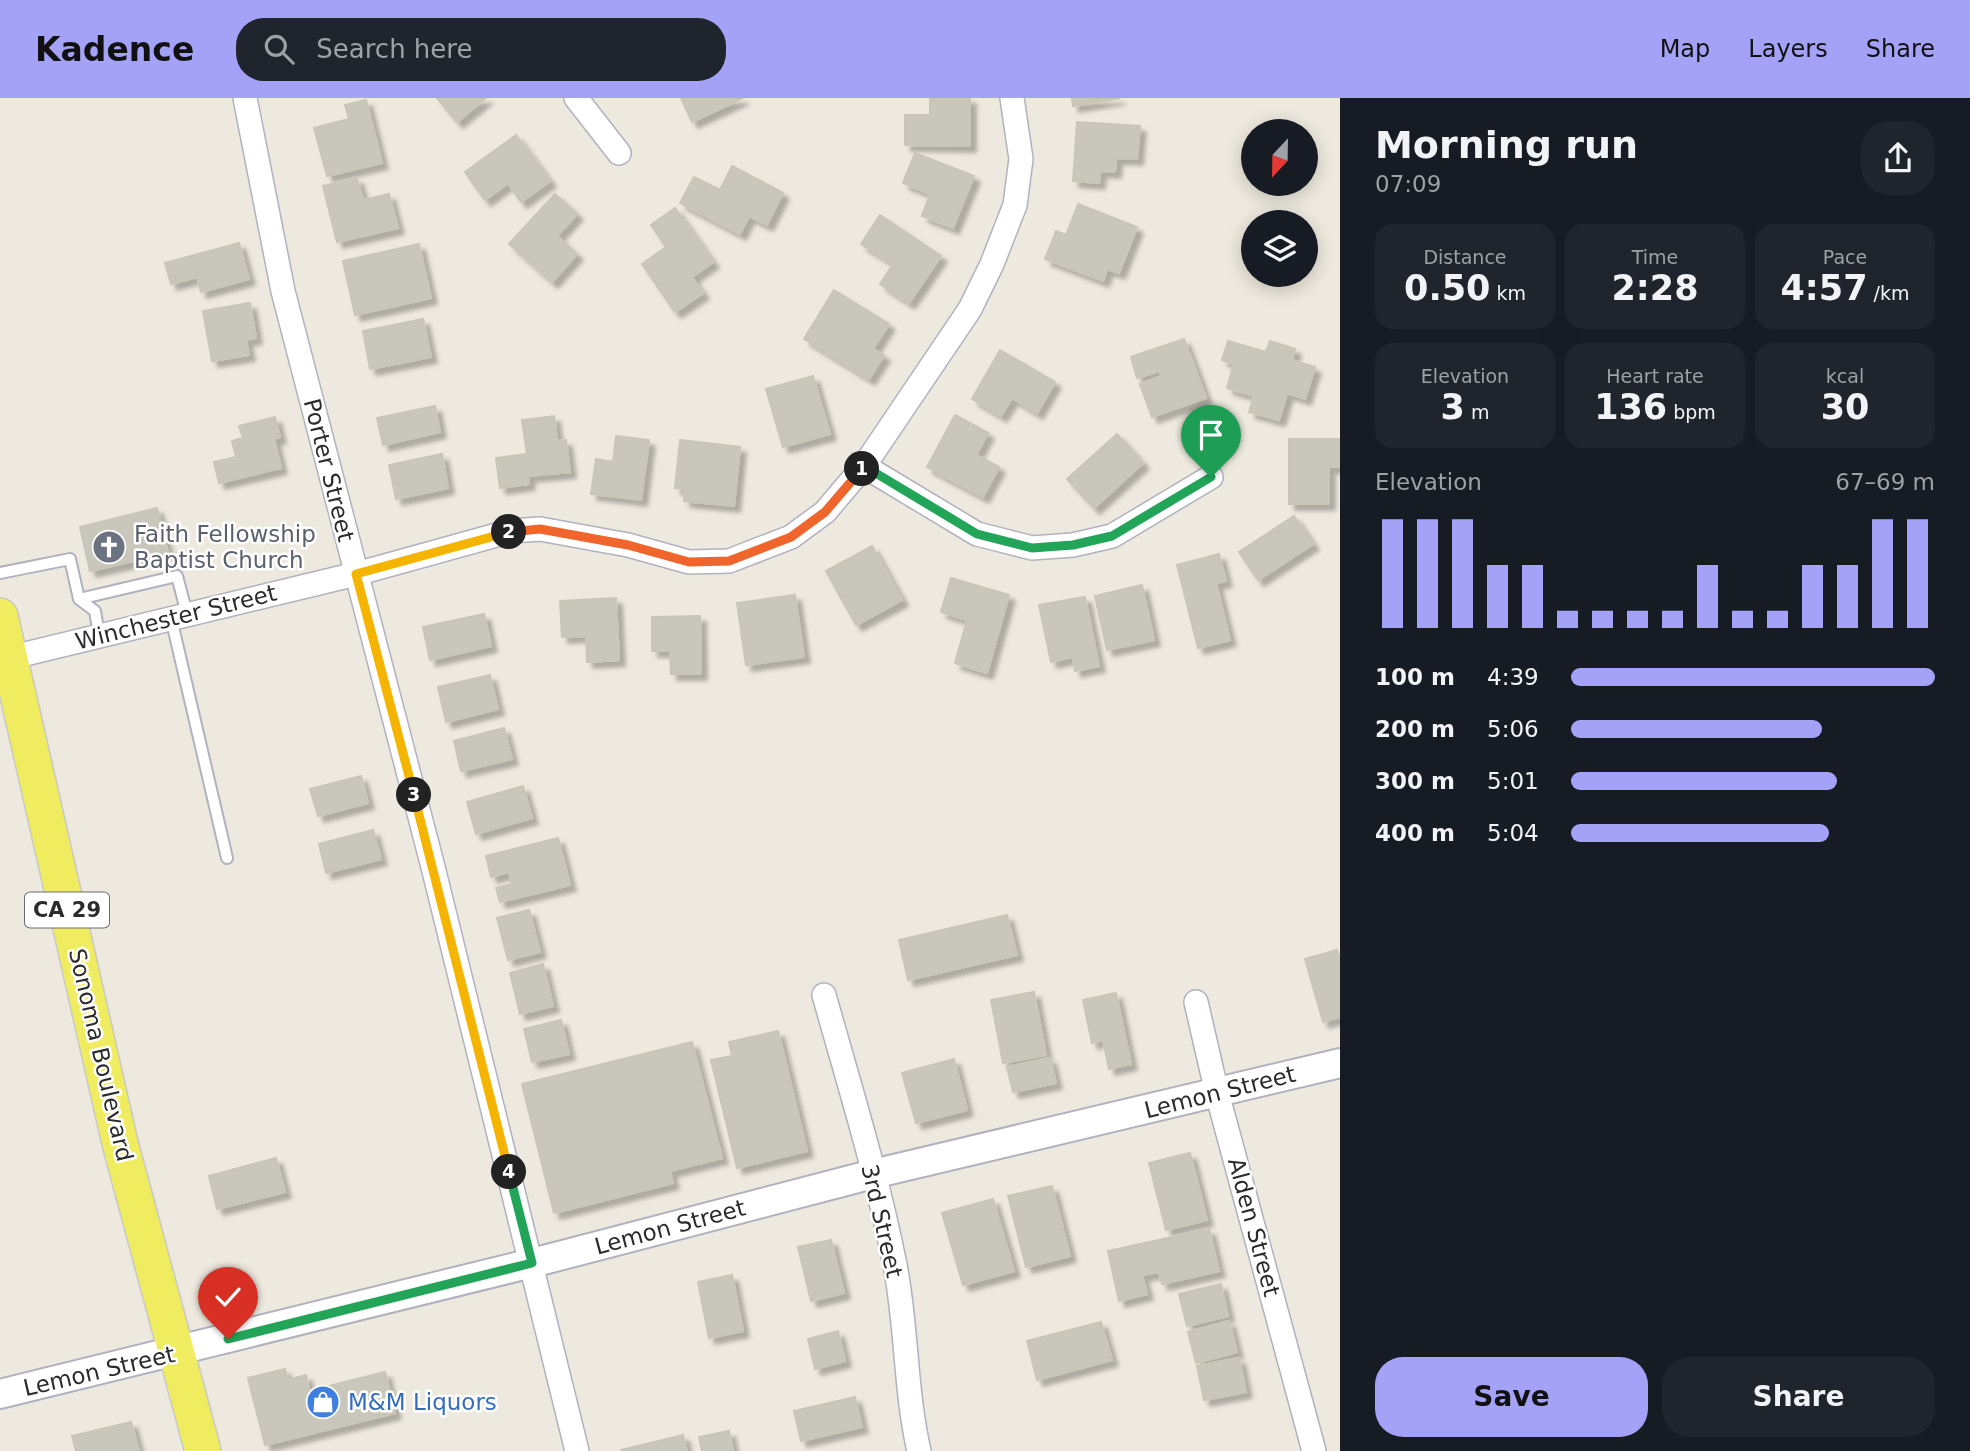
<!DOCTYPE html>
<meta charset="utf-8">
<style>
:root{--surface:#171b24;--page:#20242c;--text:#f1f3f6;--muted:#9ea1a6;--accent:#a3a2f7}
body{margin:0;font-family:"DejaVu Sans",sans-serif;background:var(--page);color:var(--text);height:100vh;display:flex;flex-direction:column;font-size:26px;white-space:nowrap}
*{box-sizing:border-box;margin:0}
p{font-size:23px;color:var(--muted)}
.icon{flex:none;width:38px;height:38px;fill:none;stroke:currentColor;stroke-width:2;stroke-linecap:round;stroke-linejoin:round}
.map{position:relative;flex:1;overflow:hidden}
.details{display:flex;flex-direction:column;background:var(--surface);width:630px}
.details>*{flex:none}
.needle{width:46px;rotate:202deg}
.controls{position:absolute;left:1241px;top:21px;display:grid;gap:14px}
.controls a{display:grid;place-items:center;width:77px;height:77px;border-radius:50%;background:var(--surface);box-shadow:0 4px 18px #0003;font-size:35px}
.pin{position:absolute;display:grid;place-items:center;width:60px;height:60px;color:#fff;margin:-72px -30px;border-radius:50% 50% 50% 0;rotate:-45deg;box-shadow:0 0 7px #0007}
.pin .icon{rotate:45deg}
.km{position:absolute;width:35px;height:35px;margin:-18px;border-radius:50%;background:#222;color:#fff;font-size:19px;line-height:35px;text-align:center}
.round{display:grid;place-items:center;flex:none;width:74px;height:74px;border-radius:28px;background:var(--page)}
.summary{display:flex;align-items:center;justify-content:space-between;height:119px;padding:0 35px}
h1{font-size:38px;font-weight:600;line-height:52px}
.metrics{display:grid;grid-template-columns:repeat(3,1fr);gap:10px;height:119px;padding:7px 35px}
.metrics div{display:grid;align-content:center;border-radius:18px;background:var(--page);text-align:center}
.metrics b{font-size:35px;font-weight:600}
.metrics small{font-size:19px;font-weight:400}
.metrics p{font-size:19px}
.chart{height:196px;padding:14px 35px}
.chart p{display:flex;justify-content:space-between}
.chart svg{width:100%;height:126px;margin-top:7px;stroke:var(--accent);stroke-width:6}
.cta{display:flex;gap:14px;margin-top:auto;padding:14px 35px}
.cta a{flex:1;height:80px;border-radius:28px;background:var(--accent);color:#111;font-size:28px;font-weight:600;line-height:80px;text-align:center}
.cta a+a{background:var(--page);color:var(--text)}
ul{padding:0 35px;list-style:none;font-size:23px}
li{display:grid;grid-template-columns:112px 84px 1fr;align-items:center;height:52px}
li i{height:18px;border-radius:9px;background:var(--accent)}
header{display:flex;align-items:center;gap:42px;box-sizing:border-box;height:98px;padding:0 35px;background:var(--accent);color:#111}
header strong{font-size:33px}
nav{display:flex;gap:38px;margin-inline-start:auto;font-size:24px}
.search{width:490px;height:63px;background:var(--page);display:flex;align-items:center;gap:18px;box-sizing:border-box;padding:0 24px;border-radius:28px;color:var(--muted);font-size:26px}
main{display:flex;flex:1;min-height:0}
.map>svg:first-child{display:block}
.building{fill:#c9c7bc;stroke:#c8c6b7;stroke-width:2;filter:url(#shadow)}
.lines{fill:none;stroke-linecap:round;stroke-linejoin:round}
.service-casing{stroke:#b1b1bf;stroke-width:14}
.minor-casing{stroke:#b1b1bf;stroke-width:26}
.tertiary-casing{stroke:#b1b1bf;stroke-width:32}
.primary-casing{stroke:#c8c8c8;stroke-width:38}
.service{stroke:#fff;stroke-width:10}
.minor{stroke:#fff;stroke-width:23}
.tertiary{stroke:#fff;stroke-width:28}
.primary{stroke:#f0ec60;stroke-width:35}
.split-1-casing{stroke:#fff;stroke-width:14}
.split-2-casing{stroke:#fff;stroke-width:14}
.split-3-casing{stroke:#fff;stroke-width:14}
.split-4-casing{stroke:#fff;stroke-width:14}
.split-5-casing{stroke:#fff;stroke-width:14}
.split-1{stroke:#22a559;stroke-width:9}
.split-2{stroke:#f0652b;stroke-width:9}
.split-3{stroke:#f5b400;stroke-width:9}
.split-4{stroke:#f5b400;stroke-width:9}
.split-5{stroke:#22a559;stroke-width:9}
.labels{text-anchor:middle;stroke-width:5;stroke-linejoin:round;paint-order:stroke}
.shield{fill:#fff;stroke:#6b6b6b;stroke-width:2}
.shield-label{font-size:21px;font-weight:bold;fill:#2b2b2b}
.street-label{font-size:23px;fill:#2b2b2b;stroke:#fff}
.worship-label{font-size:23px;fill:#5b616d;stroke:#fff;text-anchor:start}
.shop-label{font-size:23px;fill:#366cbe;stroke:#fff;text-anchor:start}
</style>
<header>
<strong>Kadence</strong>
<div class="search"><svg class="icon" aria-label="search" viewBox="0 0 24 24"><circle cx="10" cy="10" r="6"/><path d="M15 15l6 6"/></svg>Search here</div>
<nav><a>Map</a><a>Layers</a><a>Share</a></nav>
</header>
<main>
<div class="map">
<svg width="1340" height="1353" viewBox="0 0 1340 1353">
<defs>
<filter id="shadow"><feDropShadow dx="6" dy="6" stdDeviation="2" flood-color="#0004"/></filter>
</defs>
<rect width="100%" height="100%" fill="#ede9de"/>
<!-- building -->
<path class="building" d="M437 0H486L457 24Z
M681 0H743L692 24Z
M930 0H970V48L905 47V17H930Z
M1072 0H1120L1073 8Z
M366 2 382 65 327 78 314 30 349 21 345 7Z
M1077 24 1140 28 1137 61 1116 60 1115 74 1100 73 1099 85 1073 83Z
M516 37 550 83 521 104 508 85 485 102 465 74Z
M915 55 974 78 953 130 922 118 930 96 903 85Z
M732 68 783 95 767 127 749 118 740 136 680 105 694 79 720 92Z
M357 80 363 102 389 96 398 130 337 144 323 88Z
M555 96 577 116 557 138 577 156 552 184 509 146Z
M1078 106 1137 129 1119 175 1107 171 1103 183 1045 161 1056 133 1066 137Z
M675 110 713 164 692 179 703 195 675 214 642 166 666 149 651 127Z
M880 117 941 158 909 205 880 186 893 166 861 146Z
M239 145 249 181 201 194 197 179 171 186 165 165Z
M419 146 431 200 355 217 343 163Z
M834 192 889 226 873 251 884 257 869 281 804 241Z
M250 205 256 240 246 242 249 257 212 263 203 213Z
M423 221 431 259 370 271 363 233Z
M1184 241 1206 300 1152 319 1140 286 1162 278 1159 273 1137 280 1131 259Z
M1228 243 1266 254 1270 243 1295 251 1292 262 1315 269 1305 301 1287 295 1279 322 1249 314 1254 298 1227 290 1234 266 1222 262Z
M1000 252 1055 284 1037 315 1012 300 1001 318 972 301Z
M813 278 830 336 783 349 766 291Z
M435 308 440 334 383 347 377 320Z
M955 317 988 335 976 357 999 369 983 399 927 369Z
M554 318 557 343 566 342 570 374 528 378 529 386 500 390 496 360 527 356 522 322Z
M275 319 280 339 274 341 281 370 219 385 214 364 236 359 232 343 243 340 239 328Z
M1117 336 1143 365 1094 410 1067 381Z
M616 338 649 342 641 402 591 396 596 361 613 364Z
M1289 341H1340V369H1329V406H1289Z
M680 342 740 349 734 408 684 403 685 391 675 390Z
M442 356 448 390 396 401 389 367Z
M157 410 168 455 90 473 80 429Z
M1294 418 1313 446 1258 482 1239 454Z
M872 448 902 502 856 527 826 473Z
M1219 456 1226 483 1216 485 1230 542 1198 550 1177 467Z
M951 480 1009 497 987 575 955 565 967 522 941 514Z
M1142 487 1154 542 1107 552 1095 498Z
M795 497 804 559 746 567 737 505Z
M1085 499 1099 568 1075 573 1073 559 1051 564 1039 507Z
M616 500 619 562 587 564 586 538 562 539 560 503Z
M484 516 491 548 430 562 423 529Z
M700 518 701 576H671L670 553H652V519Z
M490 577 498 611 446 624 438 589Z
M504 630 512 661 461 673 454 643Z
M361 678 368 705 318 718 310 691Z
M523 688 532 720 476 736 467 704Z
M373 732 381 761 326 775 319 746Z
M558 740 570 787 500 804 496 790 512 786 509 774 491 779 486 758Z
M529 812 540 854 508 862 497 820Z
M1007 817 1017 857 908 882 899 842Z
M1337 852 1340 862V919L1323 924 1305 861Z
M543 866 553 908 520 916 510 875Z
M1034 894 1046 957 1003 965 991 902Z
M1116 895 1131 966 1109 971 1103 942 1092 945 1083 902Z
M561 922 569 956 532 964 524 931Z
M778 933 807 1053 737 1070 711 962 732 958 729 944Z
M692 944 722 1060 670 1073 673 1085 554 1115 522 986Z
M1050 960 1056 985 1013 994 1007 969Z
M954 961 967 1012 916 1025 902 975Z
M1190 1055 1207 1122 1166 1132 1149 1065Z
M276 1060 285 1094 217 1111 209 1078Z
M1052 1088 1070 1158 1026 1169 1008 1098Z
M993 1101 1014 1173 963 1187 942 1115Z
M1209 1131 1219 1173 1162 1186 1159 1174 1142 1177 1147 1196 1119 1203 1108 1153Z
M831 1142 844 1195 811 1203 798 1149Z
M732 1177 743 1233 709 1240 698 1184Z
M1221 1186 1228 1218 1187 1228 1179 1196Z
M1229 1223 1237 1254 1196 1265 1188 1234Z
M1101 1224 1112 1262 1037 1282 1027 1243Z
M838 1233 845 1263 815 1271 808 1241Z
M1239 1260 1246 1294 1204 1302 1197 1268Z
M285 1271 288 1282 306 1277 309 1293 385 1274 395 1315 265 1347 248 1280Z
M855 1299 862 1329 801 1343 794 1313Z
M131 1324 139 1353H76L72 1338Z
M729 1333 733 1353H702L699 1339Z
M683 1337 687 1353H621V1352Z"/>
<g class="lines">
<defs>
<path id="service" d="M0 475 70 461 79 501 95 513 99 537
M79 501 177 478 187 516
M171 520 227 760"/>
<path id="minor" d="M245 0 283 193 433 769 577 1353
M576 0 619 55
M864 368 977 436 1032 450 1073 447 1112 438 1211 379
M0 562 356 476 511 433 540 431 628 447 689 464 729 463 791 439 825 414 864 368 970 211 992 166 1015 107 1021 61 1012 0
M824 897C849 986 877 1076 895 1167 907 1228 905 1292 919 1353
M1196 904 1217 995 1314 1353"/>
<path id="tertiary" d="M0 1296 532 1165 873 1076 1340 965"/>
<path id="primary" d="M0 518 120 1045 203 1353"/>
</defs>
<!-- service casing -->
<use href="#service" class="service-casing"/>
<!-- minor casing -->
<use href="#minor" class="minor-casing"/>
<!-- tertiary casing -->
<use href="#tertiary" class="tertiary-casing"/>
<!-- primary casing -->
<use href="#primary" class="primary-casing"/>
<!-- service -->
<use href="#service" class="service"/>
<!-- minor -->
<use href="#minor" class="minor"/>
<!-- tertiary -->
<use href="#tertiary" class="tertiary"/>
<!-- primary -->
<use href="#primary" class="primary"/>
</g>
<g class="lines">
<defs>
<path id="split-1" d="M862 371 864 368 977 436 1032 450 1073 447 1112 438 1211 379"/>
<path id="split-2" d="M509 434 540 431 628 447 689 464 729 463 791 439 825 414 862 371"/>
<path id="split-3" d="M414 697 356 476 509 434"/>
<path id="split-4" d="M414 697 509 1074"/>
<path id="split-5" d="M228 1241 532 1165 509 1074"/>
</defs>
<!-- split-1 casing -->
<use href="#split-1" class="split-1-casing"/>
<!-- split-2 casing -->
<use href="#split-2" class="split-2-casing"/>
<!-- split-3 casing -->
<use href="#split-3" class="split-3-casing"/>
<!-- split-4 casing -->
<use href="#split-4" class="split-4-casing"/>
<!-- split-5 casing -->
<use href="#split-5" class="split-5-casing"/>
<!-- split-1 -->
<use href="#split-1" class="split-1"/>
<!-- split-2 -->
<use href="#split-2" class="split-2"/>
<!-- split-3 -->
<use href="#split-3" class="split-3"/>
<!-- split-4 -->
<use href="#split-4" class="split-4"/>
<!-- split-5 -->
<use href="#split-5" class="split-5"/>
</g>
<!-- icons -->
<defs>
<symbol id="church-disc" viewBox="-11 -11 22 22"><circle r="9.5" fill="#6b7280" stroke="#fff"/><path d="M-1.2-6h2.4v3.5h3.3v2.4h-3.3V6h-2.4V-.1h-3.3v-2.4h3.3Z" fill="#fff"/></symbol>
<symbol id="shop-disc" viewBox="-11 -11 22 22"><circle r="9.5" fill="#3f7fe0" stroke="#fff"/><path d="M-5-2.5h2.3a2.7 3.5 0 0 1 5.4 0H5L5.5 6h-11ZM-1.5-2.5h3a1.5 2.3 0 0 0-3 0Z" fill="#fff"/></symbol>
</defs>
<g fill-rule="evenodd">
<use href="#church-disc" x="90" y="430" width="38" height="38"/>
<use href="#shop-disc" x="304" y="1285" width="38" height="38"/>
</g>
<g class="labels">
<!-- shield labels -->
<rect class="shield" x="25" y="794.5" width="84" height="35" rx="5"/>
<g class="shield-label">
<text x="67" y="819">CA 29</text>
</g>
<!-- street labels -->
<g class="street-label">
<text transform="translate(329 372) rotate(76)" y="8">Porter Street</text>
<text transform="translate(176 519) rotate(-14)" y="8">Winchester Street</text>
<text transform="translate(101 957) rotate(77)" y="8">Sonoma Boulevard</text>
<text transform="translate(1220 994) rotate(-14)" y="8">Lemon Street</text>
<text transform="translate(882 1123) rotate(77)" y="8">3rd Street</text>
<text transform="translate(670 1129) rotate(-15)" y="8">Lemon Street</text>
<text transform="translate(1254 1129) rotate(75)" y="8">Alden Street</text>
<text transform="translate(99 1273) rotate(-13)" y="8">Lemon Street</text>
</g>
<!-- worship labels -->
<g class="worship-label">
<text x="134" y="444">Faith Fellowship<tspan x="134" dy="26">Baptist Church</tspan></text>
</g>
<!-- shop labels -->
<g class="shop-label">
<text x="348" y="1312">M&amp;M Liquors</text>
</g>
</g>
</svg>
<div class="controls">
<a><svg class="needle" viewBox="-14 -14 28 28"><path d="M0-13l5 13h-10z" fill="#e53935"/><path d="M0 13l5-13h-10z" fill="#9ea1a6"/></svg></a>
<a><svg class="icon" aria-label="layers" viewBox="0 0 24 24"><path d="M12 4l9 5-9 5-9-5zM3 14l9 5 9-5"/></svg></a>
</div>
<div class="pin" style="left:1211px;top:379px;background:#1e9e55"><svg class="icon" aria-label="arrive" viewBox="0 0 24 24"><path d="M6 21V4h12l-3 4 3 4H6"/></svg></div>
<div class="pin" style="left:228px;top:1241px;background:#d93025"><svg class="icon" aria-label="check" viewBox="0 0 24 24"><path d="M5 12l5 5 9-10"/></svg></div>
<b class="km" style="left:862px;top:371px">1</b>
<b class="km" style="left:509px;top:434px">2</b>
<b class="km" style="left:414px;top:697px">3</b>
<b class="km" style="left:509px;top:1074px">4</b>
</div>
<section class="details">
<div class="summary"><div><h1>Morning run</h1><p>07:09</p></div><a class="round"><svg class="icon" aria-label="share" viewBox="0 0 24 24"><path d="M12 15V3M7 8l5-5 5 5M5 13v7h14v-7"/></svg></a></div>
<div class="metrics">
<div><p>Distance</p><b>0.50<small> km</small></b></div>
<div><p>Time</p><b>2:28</b></div>
<div><p>Pace</p><b>4:57<small> /km</small></b></div>
</div>
<div class="metrics">
<div><p>Elevation</p><b>3<small> m</small></b></div>
<div><p>Heart rate</p><b>136<small> bpm</small></b></div>
<div><p>kcal</p><b>30</b></div>
</div>
<div class="chart"><p><span>Elevation</span>67–69 m</p>
<svg viewBox="0 0 160 44" preserveAspectRatio="none"><path d="M5 44V6M15 44V6M25 44V6M35 44V22M45 44V22M55 44V38M65 44V38M75 44V38M85 44V38M95 44V22M105 44V38M115 44V38M125 44V22M135 44V22M145 44V6M155 44V6"/></svg>
</div>
<ul>
<li><b>100 m</b>4:39<i style="width:100%"></i></li>
<li><b>200 m</b>5:06<i style="width:69%"></i></li>
<li><b>300 m</b>5:01<i style="width:73%"></i></li>
<li><b>400 m</b>5:04<i style="width:71%"></i></li>
</ul>
<div class="cta"><a>Save</a><a>Share</a></div>
</section>
</main>
